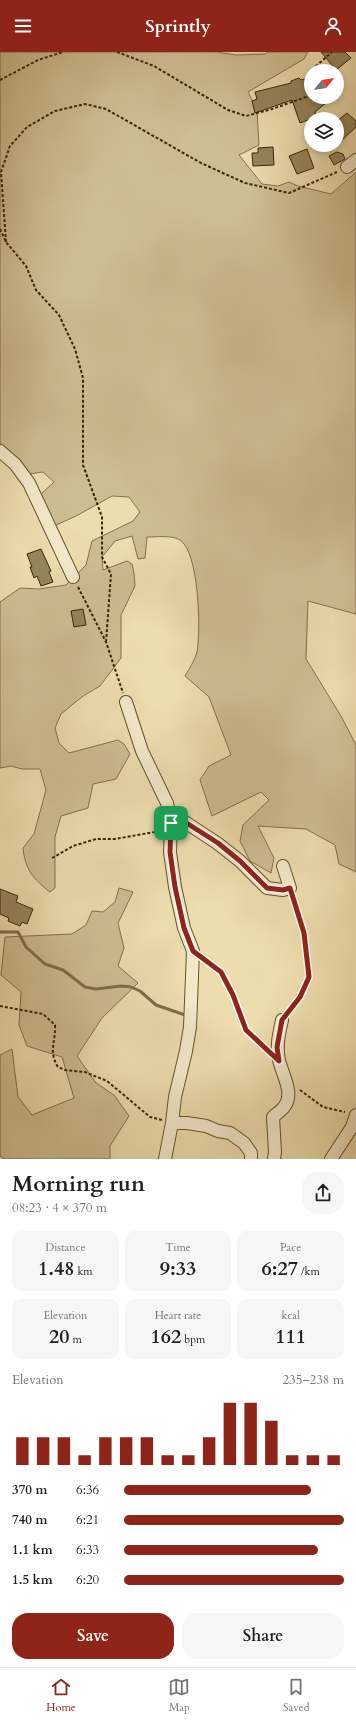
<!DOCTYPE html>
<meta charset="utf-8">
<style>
:root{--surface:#fff;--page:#f6f6f6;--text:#202124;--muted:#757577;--line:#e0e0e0;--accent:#8f2418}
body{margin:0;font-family:Cardo,serif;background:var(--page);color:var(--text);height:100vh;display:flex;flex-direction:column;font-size:15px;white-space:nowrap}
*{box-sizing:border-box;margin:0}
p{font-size:13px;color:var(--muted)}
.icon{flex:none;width:22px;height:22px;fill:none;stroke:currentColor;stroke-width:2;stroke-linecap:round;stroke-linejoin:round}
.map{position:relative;height:1107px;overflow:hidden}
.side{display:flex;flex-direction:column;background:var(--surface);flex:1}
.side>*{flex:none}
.needle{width:26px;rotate:60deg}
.buttons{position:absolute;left:304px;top:12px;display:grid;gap:8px}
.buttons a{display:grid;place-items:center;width:40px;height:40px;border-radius:50%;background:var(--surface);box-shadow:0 2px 6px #0003;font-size:20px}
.pin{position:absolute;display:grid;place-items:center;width:34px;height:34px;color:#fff;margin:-17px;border-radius:8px;box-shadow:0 2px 6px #0006}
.round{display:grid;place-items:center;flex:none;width:42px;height:42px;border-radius:16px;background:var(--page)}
.summary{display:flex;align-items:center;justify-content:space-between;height:68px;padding:0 12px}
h1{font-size:22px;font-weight:700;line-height:30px}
.metrics{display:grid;grid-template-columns:repeat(3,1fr);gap:6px;height:68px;padding:4px 12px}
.metrics div{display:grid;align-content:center;border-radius:10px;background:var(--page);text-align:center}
.metrics b{font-size:20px;font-weight:700}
.metrics small{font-size:11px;font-weight:400}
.metrics p{font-size:11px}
.chart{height:112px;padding:8px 12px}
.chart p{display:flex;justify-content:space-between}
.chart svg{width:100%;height:72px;margin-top:4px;stroke:var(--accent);stroke-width:6}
.action{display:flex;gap:8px;margin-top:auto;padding:8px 12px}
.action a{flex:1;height:46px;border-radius:16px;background:var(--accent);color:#fff;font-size:16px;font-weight:700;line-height:46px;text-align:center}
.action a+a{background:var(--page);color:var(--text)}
ul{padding:0 12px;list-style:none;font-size:13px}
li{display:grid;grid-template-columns:64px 48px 1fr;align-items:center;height:30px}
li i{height:10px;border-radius:5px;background:var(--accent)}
header{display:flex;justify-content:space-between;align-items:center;height:52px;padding:0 12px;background:var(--accent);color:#fff;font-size:18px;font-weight:700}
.tabs{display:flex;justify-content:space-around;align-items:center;height:56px;border-top:1px solid var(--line);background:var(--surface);font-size:11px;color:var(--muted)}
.tabs a{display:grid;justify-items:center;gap:2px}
.tabs .on{color:var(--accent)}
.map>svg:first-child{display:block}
.green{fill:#cebd91;stroke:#83704a}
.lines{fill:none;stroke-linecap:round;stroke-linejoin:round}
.stream{stroke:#7f6d47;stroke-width:3}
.building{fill:#96845c;stroke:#382403}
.minor-casing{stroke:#65522e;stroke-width:14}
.path{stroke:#382403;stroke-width:2;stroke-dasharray:3 2;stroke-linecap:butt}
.minor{stroke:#f3e8ca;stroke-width:12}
.route-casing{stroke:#fff;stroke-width:8}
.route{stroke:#8f2418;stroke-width:5}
</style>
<header><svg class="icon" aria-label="menu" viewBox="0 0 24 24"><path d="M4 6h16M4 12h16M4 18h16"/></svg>Sprintly<svg class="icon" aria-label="person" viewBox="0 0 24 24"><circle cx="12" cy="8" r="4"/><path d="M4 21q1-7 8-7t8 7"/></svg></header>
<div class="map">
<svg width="356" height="1107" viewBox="0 0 356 1107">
<rect width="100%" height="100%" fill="#eddcae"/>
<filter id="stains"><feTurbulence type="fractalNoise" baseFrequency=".005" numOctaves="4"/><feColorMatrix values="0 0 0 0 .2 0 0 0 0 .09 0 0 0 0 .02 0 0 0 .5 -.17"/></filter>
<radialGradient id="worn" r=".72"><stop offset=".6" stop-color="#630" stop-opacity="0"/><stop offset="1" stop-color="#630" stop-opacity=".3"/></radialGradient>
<!-- green -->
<path class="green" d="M0 0H217L236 3 265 2 268 0H308L304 7 248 40 257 58 259 93 239 103 262 132 278 134 289 130 298 134 331 142 356 120V562L308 549 306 607 341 664 356 693V820L339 812 335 793 306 777 258 774 274 806 271 821 250 809 240 789 243 773 269 748 261 740 212 764 200 728 209 714 231 703 209 645 185 624C189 617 195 608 197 600 201 578 199 500 180 488 173 483 156 485 147 485L145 506 138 507 132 484 115 489 102 505 103 518 127 509 132 512 134 521 135 534 121 563V606L100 634 83 644 61 662 55 676 59 691 69 701 118 688 124 692 130 702 116 727 93 732 88 756 61 764 55 785V836L50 840C33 827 25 817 23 796L34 782 46 738 40 717H22L11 714 0 716V550L20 536 39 537 66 533 86 513 92 489 133 469 140 460 129 445 112 444 76 464 54 474 40 443 54 430 43 420 29 422 0 391Z
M119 836 133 840 118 871 124 896 118 914 138 931 102 966 77 1004 96 1031 114 1043 129 1064 110 1094V1107H4L0 1104V1003L12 997 18 1045 32 1063 74 1046 62 1005 27 994 19 973 21 940 1 923 5 885 72 882 86 873 92 859 103 860 115 850Z"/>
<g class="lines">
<!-- stream -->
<path class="stream" d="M0 880H18L26 895 45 912 63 918 85 935 96 937 121 934 131 935 140 939 156 953 188 964"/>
</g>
<!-- building -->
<path class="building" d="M321 0H345L351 6 336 18Z
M299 26 301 28 305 27 311 45H333L315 60 316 65 300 71 292 48 255 61 252 49 257 47 255 40 291 31V29Z
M347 61 356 69V75L341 89 337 84V69Z
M273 95 274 113 253 114 252 101H258V96Z
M307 97 314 116 297 122 289 104Z
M337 100 343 102 345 107 334 113 329 104Z
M41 497 51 519 49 520 53 530 41 534 37 524 34 526 30 515H32L27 502Z
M83 557 86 573 74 575 71 559Z
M0 837 18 844 16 850 33 857 27 872 22 870 20 874 8 869 9 866 0 862Z"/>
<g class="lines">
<defs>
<path id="minor" d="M347 115 356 108
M0 399 15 412 29 431 73 525
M126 650 142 699 167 751 171 771 170 800 175 835 184 876 193 899 190 975 186 999 175 1045 172 1071 165 1107
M171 771 185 770 217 791 240 809 267 836 283 838 290 836 283 814
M172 1071H187L206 1074 218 1079 230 1081 244 1091 251 1101V1107
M274 1107 275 1100 273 1065C276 1062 281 1059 284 1055 295 1042 282 1022 279 1008 276 994 279 982 282 968
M331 1107 352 1075 356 1063"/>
</defs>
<!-- minor casing -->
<use href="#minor" class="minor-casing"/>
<!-- path -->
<path class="path" d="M117 0 154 14 228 58 246 64 272 57 309 44 311 35
M314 19 315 15 332 0
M0 28 38 8 63 0
M0 177 6 190 26 214 36 238 59 263 75 297 83 326V413L102 465V505L111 522 106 590
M6 190 1 120 10 94 27 75 55 59 85 52 106 57 201 111 245 131 289 141 337 120
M78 535 106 590 123 641
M52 806 73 794 96 787H115L160 779
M203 907 221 920 233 943 246 978 266 998
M0 954 43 962 55 973C56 990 48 999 58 1015L65 1018 85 1020 107 1029 150 1065 162 1068
M289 959 300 945 309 925 304 881 293 846
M300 1038 323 1055 345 1060"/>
<!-- minor -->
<use href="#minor" class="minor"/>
</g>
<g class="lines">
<defs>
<path id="route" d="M185 770 218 791 240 809 267 836 283 838 290 836 304 881 309 925 300 945 282 968 277 995 279 1009 246 978 233 943 221 920 193 899 184 876 175 835 170 800 171 771Z"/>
</defs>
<!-- route casing -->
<use href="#route" class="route-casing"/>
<!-- route -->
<use href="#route" class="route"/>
</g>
<rect width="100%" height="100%" filter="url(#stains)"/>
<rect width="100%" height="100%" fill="url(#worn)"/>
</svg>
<div class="buttons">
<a><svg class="needle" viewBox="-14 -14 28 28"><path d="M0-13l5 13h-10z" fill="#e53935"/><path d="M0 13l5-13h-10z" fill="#757577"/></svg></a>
<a><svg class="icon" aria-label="layers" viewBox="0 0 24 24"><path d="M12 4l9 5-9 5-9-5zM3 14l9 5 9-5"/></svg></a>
</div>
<div class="pin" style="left:171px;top:771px;background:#1e9e55"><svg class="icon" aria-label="arrive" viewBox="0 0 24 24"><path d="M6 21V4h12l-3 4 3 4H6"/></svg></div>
</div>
<section class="side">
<div class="summary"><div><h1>Morning run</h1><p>08:23 · 4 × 370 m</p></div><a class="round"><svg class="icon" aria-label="share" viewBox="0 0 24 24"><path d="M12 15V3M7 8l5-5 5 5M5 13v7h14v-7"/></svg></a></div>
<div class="metrics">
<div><p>Distance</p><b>1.48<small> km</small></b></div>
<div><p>Time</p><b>9:33</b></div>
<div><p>Pace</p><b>6:27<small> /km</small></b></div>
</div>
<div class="metrics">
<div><p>Elevation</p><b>20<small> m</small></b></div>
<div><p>Heart rate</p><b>162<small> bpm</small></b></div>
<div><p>kcal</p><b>111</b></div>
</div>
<div class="chart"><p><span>Elevation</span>235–238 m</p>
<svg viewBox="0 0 160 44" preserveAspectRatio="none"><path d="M5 44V27M15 44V27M25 44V27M35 44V38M45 44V27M55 44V27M65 44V27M75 44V38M85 44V38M95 44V27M105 44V6M115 44V6M125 44V17M135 44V38M145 44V38M155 44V38"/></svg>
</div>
<ul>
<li><b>370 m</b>6:36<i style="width:85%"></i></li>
<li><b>740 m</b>6:21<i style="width:100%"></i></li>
<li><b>1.1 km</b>6:33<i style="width:88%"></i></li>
<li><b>1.5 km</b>6:20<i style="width:100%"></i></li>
</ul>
<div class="action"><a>Save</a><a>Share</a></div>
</section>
<nav class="tabs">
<a class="on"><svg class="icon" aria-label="home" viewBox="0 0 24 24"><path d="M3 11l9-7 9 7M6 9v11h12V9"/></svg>Home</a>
<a><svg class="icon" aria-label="map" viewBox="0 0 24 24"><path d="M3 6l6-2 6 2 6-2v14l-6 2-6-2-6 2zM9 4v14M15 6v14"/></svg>Map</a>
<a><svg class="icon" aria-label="saved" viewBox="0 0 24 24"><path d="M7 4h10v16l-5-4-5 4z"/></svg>Saved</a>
</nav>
